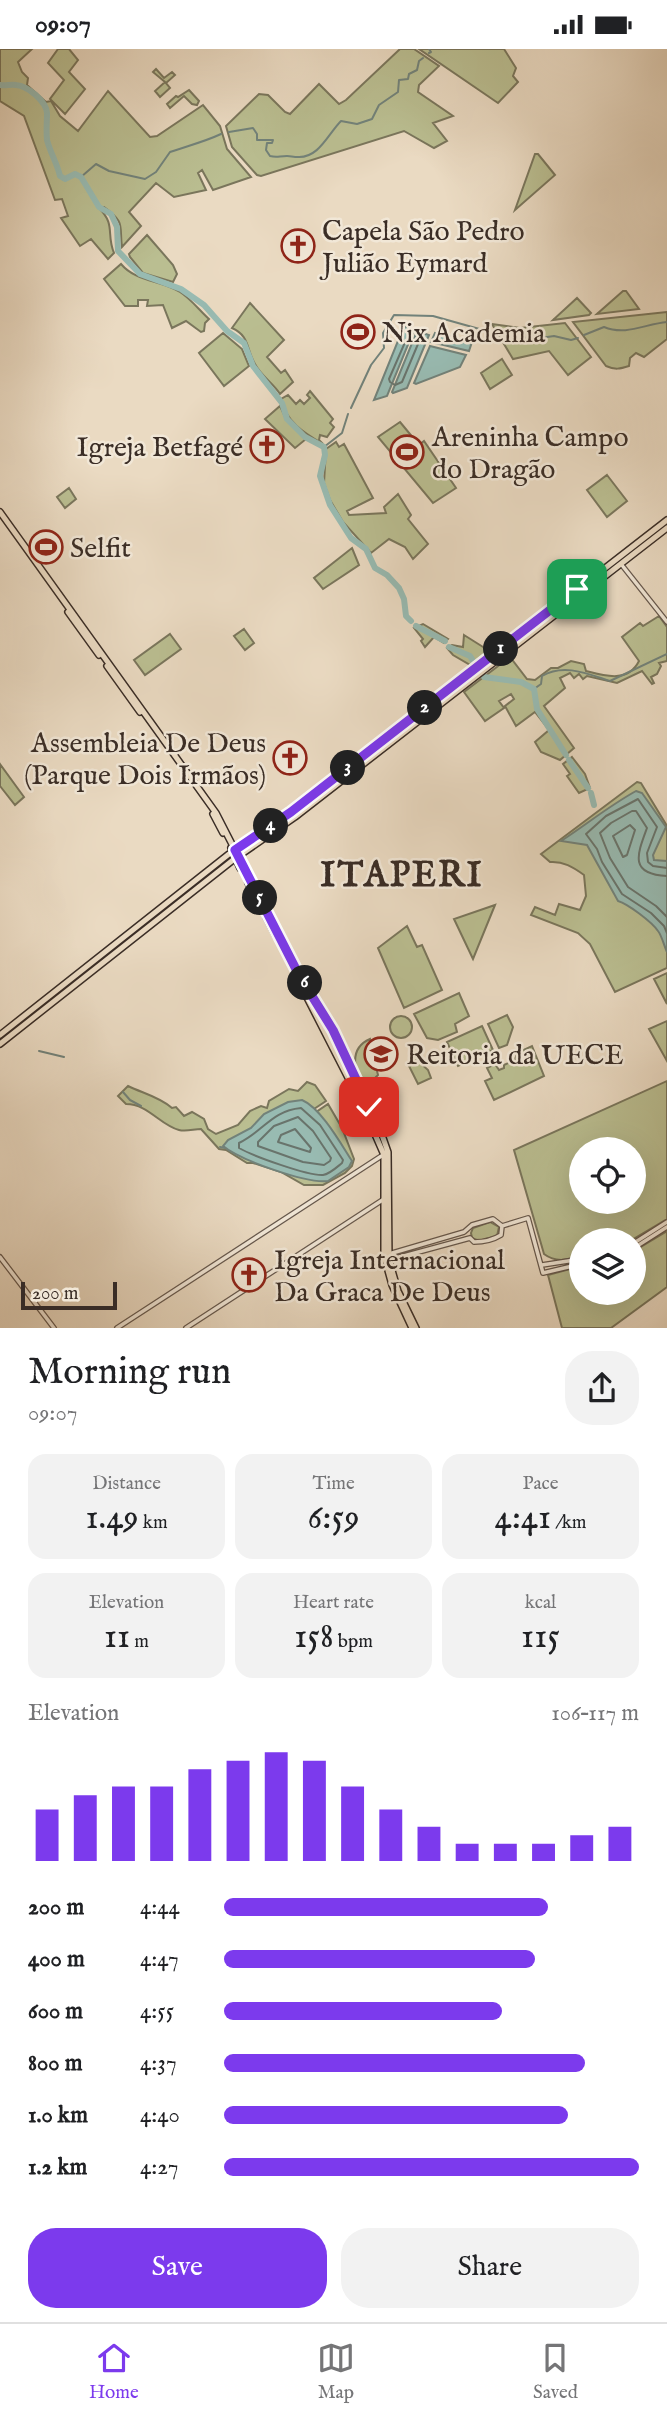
<!DOCTYPE html>
<meta charset="utf-8">
<style>
:root{--surface:#fff;--page:#f2f2f2;--text:#202124;--muted:#757577;--line:#e0e0e0;--accent:#7c3aed}
body{margin:0;font-family:"IM FELL English",serif;background:var(--page);color:var(--text);height:100vh;display:flex;flex-direction:column;font-size:26px;white-space:nowrap}
*{box-sizing:border-box;margin:0}
p{font-size:23px;color:var(--muted)}
.icon{flex:none;width:38px;height:38px;fill:none;stroke:currentColor;stroke-width:2;stroke-linecap:round;stroke-linejoin:round}
.map{position:relative;height:1279px;overflow:hidden}
.drawer{display:flex;flex-direction:column;background:var(--surface);flex:1}
.drawer>*{flex:none}
.controls{position:absolute;left:569px;top:1088px;display:grid;gap:14px}
.controls a{display:grid;place-items:center;width:77px;height:77px;border-radius:50%;background:var(--surface);box-shadow:0 7px 28px #0002;font-size:35px}
.scale{position:absolute;left:21px;bottom:18px;width:96px;box-sizing:border-box;padding-left:7px;border:4px solid #3a2d26;border-top:0;font-size:19px;line-height:24px;white-space:nowrap;color:#3a2d26;-webkit-text-stroke:5px #f1e7d7;paint-order:stroke}
.pin{position:absolute;display:grid;place-items:center;width:60px;height:60px;color:#fff;margin:-30px;border-radius:14px;box-shadow:0 4px 10px #0006}
.km{position:absolute;width:35px;height:35px;margin:-18px;border-radius:50%;background:#222;color:#fff;font-size:19px;line-height:35px;text-align:center}
.round{display:grid;place-items:center;flex:none;width:74px;height:74px;border-radius:28px;background:var(--page)}
.headline{display:flex;align-items:center;justify-content:space-between;height:119px;padding:0 28px}
h1{font-size:38px;font-weight:600;line-height:52px}
.metrics{display:grid;grid-template-columns:repeat(3,1fr);gap:10px;height:119px;padding:7px 28px}
.metrics div{display:grid;align-content:center;border-radius:18px;background:var(--page);text-align:center}
.metrics b{font-size:35px;font-weight:600}
.metrics small{font-size:19px;font-weight:400}
.metrics p{font-size:19px}
.chart{height:196px;padding:14px 28px}
.chart p{display:flex;justify-content:space-between}
.chart svg{width:100%;height:126px;margin-top:7px;stroke:var(--accent);stroke-width:6}
.primary-button{display:flex;gap:14px;margin-top:auto;padding:14px 28px}
.primary-button a{flex:1;height:80px;border-radius:28px;background:var(--accent);color:#fff;font-size:28px;font-weight:600;line-height:80px;text-align:center}
.primary-button a+a{background:var(--page);color:var(--text)}
ul{padding:0 28px;list-style:none;font-size:23px}
li{display:grid;grid-template-columns:112px 84px 1fr;align-items:center;height:52px}
li i{height:18px;border-radius:9px;background:var(--accent)}
.status{display:flex;justify-content:space-between;align-items:center;height:49px;padding:0 35px;background:var(--surface);direction:ltr}
.status svg{height:19px;fill:currentColor}
.tabs{display:flex;justify-content:space-around;align-items:center;height:98px;border-top:2px solid var(--line);background:var(--surface);font-size:19px;color:var(--muted)}
.tabs a{display:grid;justify-items:center;gap:4px}
.tabs .on{color:var(--accent)}
.map>svg:first-child{display:block}
.green{fill:#babe91;stroke:#7a765c;stroke-width:2;fill-rule:evenodd}
.water{fill:#98bbb2;stroke:#72827a;stroke-width:2}
.lines{fill:none;stroke-linecap:round;stroke-linejoin:round}
.shore{stroke:#69746c;stroke-width:2}
.stream{stroke:#72827a;stroke-width:2}
.river{stroke:#98bbb2;stroke-width:6}
.minor-casing{stroke:#66584d;stroke-width:6}
.major-casing{stroke:#3a2d26;stroke-width:8}
.minor{stroke:#f1e7d7;stroke-width:3.5}
.major{stroke:#eadac2;stroke-width:5}
.route-casing{stroke:#fff;stroke-width:14}
.route{stroke:#7c3aed;stroke-width:9}
.labels{text-anchor:middle;stroke-width:5;stroke-linejoin:round;paint-order:stroke}
.poi-label{font-size:28px;fill:#3a2d26;stroke:#f1e7d7;text-anchor:start}
.district-label{font-size:35px;font-weight:bold;letter-spacing:2px;fill:#3a2d26;stroke:#f1e7d7}
</style>
<div class="status"><b>09:07</b><svg viewBox="0 0 49 12"><path d="M0 12V9h3v3zM5 12V6h3v6zM10 12V3h3v9zM15 12V0h3v12zM26 1h20v11H26zM47 4h2v5h-2z"/></svg></div>
<div class="map">
<svg width="667" height="1279" viewBox="0 0 667 1279">
<rect width="100%" height="100%" fill="#eadac2"/>
<filter id="stains"><feTurbulence type="fractalNoise" baseFrequency=".00286" numOctaves="4"/><feColorMatrix values="0 0 0 0 .2 0 0 0 0 .09 0 0 0 0 .02 0 0 0 .5 -.17"/></filter>
<radialGradient id="worn" r=".72"><stop offset=".6" stop-color="#630" stop-opacity="0"/><stop offset="1" stop-color="#630" stop-opacity=".3"/></radialGradient>
<!-- green -->
<path class="green" d="M0 0H32L18 13 22 23 28 29 27 36 46 53 51 52 60 67 78 82 108 42 150 88 157 87 203 56 220 77 227 100 251 128 213 141 202 121 198 124 206 141 174 148 156 134 129 163 141 177 122 198C119 176 126 174 104 158L99 159C116 176 106 185 114 204L108 210 91 190 80 197 61 169 68 167 62 150 55 151 24 67 0 52Z
M58 0H69L78 11 69 23 85 40 65 65 50 50 64 31 48 14Z
M400 0H414L439 17 419 36 418 43 453 67 433 74 447 92 434 99 404 82 261 127 257 126 232 98 226 77 259 45 268 46 285 63 290 65 319 35 339 55 346 51Z
M419 0H504L516 19 513 27 518 33 498 54Z
M156 20 164 29 172 23 175 26 166 34 170 39 160 48 155 42 165 33 153 23Z
M189 41 199 52 197 56 192 55 184 47 170 59 167 55 176 47 178 48Z
M535 105H538L555 126 515 161Z
M147 186 173 216 177 225 173 233 143 224 130 208 129 205Z
M121 215C136 233 161 231 180 243 191 250 200 262 209 270L205 274 204 282 201 283 186 272 172 279 163 256 147 257 148 251H138V257H125L104 230Z
M623 242H626L639 260 597 265Z
M577 249 591 264 589 266 553 271Z
M250 254 284 291 267 308 281 324 285 321 293 333 280 345C273 334 261 327 255 315 246 300 250 287 232 279Z
M667 263V290L644 308 636 304 630 309 629 317C620 320 615 321 606 317L573 273Z
M565 274 591 308 568 326 549 302 513 310 492 275 520 279Z
M223 284 242 300 249 317 224 337 199 304Z
M502 310 512 326 490 340 481 324Z
M310 342 333 370 330 374 334 378 327 388 320 386 319 391 323 395C304 384 286 373 281 350L288 346 296 355 300 351 304 355 310 349 307 346Z
M280 357 286 370 306 390 295 399 265 370Z
M400 373 419 396 424 392 456 439 433 454 378 388Z
M336 393 339 398 344 395 373 449 347 462 349 466 386 464 384 458 398 445 411 466 408 470 428 495 413 510 405 498 389 490 371 504 343 473 330 451 324 434 326 400Z
M607 426 627 452 607 468 587 441Z
M69 439 76 450 65 459 57 448Z
M352 499 359 516 323 540 314 529Z
M659 567 667 578V612L659 614 661 617 657 625 651 628 654 634 652 635 642 622 617 634 587 627 583 630 579 625 574 629 570 624 560 629 565 639 544 657 574 699 560 711 541 703 535 693 549 681 535 663 516 677 505 657 514 650 511 645 499 652 504 659 485 672 464 643 510 608 527 630 535 631 551 619H558L571 612 584 615 586 622C605 627 628 634 639 612L622 588 640 574 643 577Z
M423 575 448 590 444 594 434 588 425 598 421 592 423 590 414 579Z
M244 580 254 594 245 601 234 587Z
M170 585 181 600 145 626 134 611Z
M464 586 491 603 472 617 453 606 447 599 452 596 463 598Z
M572 708 585 725 590 739 579 744 567 727 570 725 563 715Z
M0 715 24 748 15 756 0 737Z
M637 733 641 734 667 777V919L615 943 590 895 578 884 531 866 535 858 555 866 559 855 580 861 586 847 584 826C573 818 563 812 550 813L541 805Z
M495 856 473 910 454 870Z
M407 877 417 898 422 896 442 941 404 959 378 899Z
M667 924V955L654 930Z
M459 944 469 967 455 975 457 983 438 991 427 989 414 965Z
M507 966 513 978 507 996 499 999 488 975Z
M390 978a11 11 0 1 1 22 0a11 11 0 1 1-22 0Z
M667 972V1012L649 980Z
M482 977 493 1001 458 1017 447 993Z
M370 990 373 1003 380 1008 376 1018 378 1026 376 1028 389 1051 373 1058C363 1039 340 1003 370 990Z
M532 997 544 1027 494 1051 485 1032 492 1029 487 1019 495 1015 499 1021 504 1019V1016L515 1011 517 1004Z
M417 1011 428 1021 431 1029 418 1035 408 1015Z
M667 1032V1170L630 1192H581V1207C567 1211 556 1214 544 1205L514 1101ZM581 1101H634V1153H581Z
M307 1033 315 1036 326 1052 314 1060 316 1063 328 1055 342 1079 354 1110 352 1117 345 1124 323 1136H304L281 1123 253 1114H247L226 1101 219 1100 201 1080C194 1080 186 1083 179 1081 160 1076 148 1055 126 1055L118 1047 128 1037C142 1044 160 1048 172 1059L176 1058 184 1067 192 1063 204 1070 208 1080 216 1085 238 1076 250 1062 261 1057 267 1059 269 1052 289 1040 298 1042Z
M490 1173 499 1178 497 1187 479 1192 472 1189 471 1184 473 1179Z
M667 1182V1238L611 1279H562L548 1226 581 1217V1244H634V1202Z"/>
<!-- water -->
<path class="water" d="M404 277 414 281 387 347 374 351Z
M417 282 429 286 407 339 393 344 392 343Z
M435 284 472 293 469 302 431 293Z
M430 297 466 306 460 318 416 335 414 334Z
M636 742 642 744 666 778 653 806 654 811 667 812V903C664 897 662 887 658 882 652 873 628 855 618 852L587 796 561 792C587 775 609 757 636 742Z
M302 1051C321 1059 341 1095 352 1112L349 1118 328 1132C307 1135 240 1111 223 1097L228 1091 251 1079 264 1065 288 1053Z"/>
<g class="lines">
<!-- shore -->
<path class="shore" d="M409 289 416 291 418 295 402 333 395 336 390 333 389 330 406 291Z
M630 776 635 781 627 806 623 808 613 787Z
M667 819 653 817 648 813 647 804 657 778 638 750 606 767 586 785 597 800 602 813 622 845 651 864 664 877 667 884
M667 827C629 825 637 806 647 779L636 762H632L611 774 600 784 610 809 628 838 656 857 667 868
M301 1059 320 1076 343 1111 342 1114C337 1118 330 1125 323 1126 308 1127 253 1107 239 1099V1094C264 1082 271 1062 301 1059Z
M298 1068 313 1082 331 1109 330 1112 324 1116 303 1113 258 1097V1093L274 1077Z
M295 1080 311 1099 310 1103 278 1093 281 1086Z"/>
<!-- stream -->
<path class="stream" d="M429 0 431 3 429 4
M229 83 253 79 257 85V91H273L272 94H267L266 101 270 107C277 109 279 107 287 107 290 107 294 108 298 108 319 109 328 85 341 72L357 75 372 70 379 56 398 43 399 31 408 30 409 25 417 21 419 12 423 9
M81 128 96 115 109 122 145 130 156 123 170 103C187 97 204 93 221 85
M501 283 534 290 554 287 571 291 578 289
M584 286 604 278C626 287 645 275 667 273
M351 359 371 316 384 299 383 284 394 266 433 267 483 281
M324 398 342 384 348 365
M534 640 541 635 542 627C564 614 588 625 610 632L667 605
M39 1002 64 1008
M123 1043 130 1051 141 1057
M220 1098 225 1099"/>
<!-- river -->
<path class="river" d="M0 36C6 37 11 35 16 36 28 37 46 52 47 64 47 73 46 81 47 91 50 103 57 114 60 127L65 130 75 125 81 128 99 158 111 165 117 178 118 202 140 225 181 240 204 256 227 282 244 294 253 317 282 354 287 370 305 388 324 398 325 406 320 427 330 456 351 489 366 500 375 519 387 526 399 539 404 550 406 567 411 572
M416 577 445 592
M449 598 470 607 475 615
M484 628 521 633 534 640 537 660 566 706
M569 711 588 739
M591 744 594 756"/>
<defs>
<path id="minor" d="M621 515 667 573
M502 1177 528 1169 543 1224 581 1215
M470 1189 474 1193C483 1193 493 1191 501 1186L502 1177
M634 1194 667 1173
M634 1199 667 1178
M389 1205 464 1183 472 1176 493 1170 502 1177
M0 1208 54 1279
M389 1211 470 1189
M542 1216 581 1210
M117 1279 383 1106
M186 1279 384 1150"/>
<path id="major" d="M0 463 216 764 299 926 322 961 351 1016 357 1034 382 1086 388 1103 389 1211 398 1242 416 1279
M68 563 99 606
M107 617 140 663
M213 765 223 784
M231 799 240 819
M248 834 258 853
M266 868 276 887
M296 927 363 1058 384 1106V1207L392 1236 412 1279
M0 986 229 805 291 763 667 471
M0 995 233 811 295 768 667 479"/>
</defs>
<!-- minor casing -->
<use href="#minor" class="minor-casing"/>
<!-- major casing -->
<use href="#major" class="major-casing"/>
<!-- minor -->
<use href="#minor" class="minor"/>
<!-- major -->
<use href="#major" class="major"/>
</g>
<g class="lines">
<defs>
<path id="route" d="M369 1058 333 981 299 926 235 801 291 763 577 540"/>
</defs>
<!-- route casing -->
<use href="#route" class="route-casing"/>
<!-- route -->
<use href="#route" class="route"/>
</g>
<!-- icons -->
<defs>
<symbol id="church-ring" viewBox="-11 -11 22 22"><circle r="9.5" fill="#f1e7d7" stroke="#8f2418" stroke-width="1.5"/><path d="M-1.2-6h2.4v3.5h3.3v2.4h-3.3V6h-2.4V-.1h-3.3v-2.4h3.3Z" fill="#8f2418"/></symbol>
<symbol id="stadium-ring" viewBox="-11 -11 22 22"><circle r="9.5" fill="#f1e7d7" stroke="#8f2418" stroke-width="1.5"/><path d="M0-5a6.5 5 0 1 0 0 10a6.5 5 0 1 0 0-10ZM-3.5-1.8h7v3.6h-7Z" fill="#8f2418"/></symbol>
<symbol id="university-ring" viewBox="-11 -11 22 22"><circle r="9.5" fill="#f1e7d7" stroke="#8f2418" stroke-width="1.5"/><path d="M0-5L7-2L0 1L-7-2ZM-4 1L0 2.5L4 1V4Q0 6-4 4Z" fill="#8f2418"/></symbol>
</defs>
<g fill-rule="evenodd">
<use href="#church-ring" x="279" y="178" width="38" height="38"/>
<use href="#stadium-ring" x="339" y="264" width="38" height="38"/>
<use href="#church-ring" x="248" y="378" width="38" height="38"/>
<use href="#stadium-ring" x="388" y="384" width="38" height="38"/>
<use href="#stadium-ring" x="27" y="479" width="38" height="38"/>
<use href="#church-ring" x="271" y="690" width="38" height="38"/>
<use href="#university-ring" x="362" y="986" width="38" height="38"/>
<use href="#church-ring" x="230" y="1207" width="38" height="38"/>
</g>
<g class="labels">
<!-- poi labels -->
<g class="poi-label">
<text x="322" y="191">Capela São Pedro<tspan x="322" dy="32">Julião Eymard</tspan></text>
<text x="382" y="293">Nix Academia</text>
<text x="432" y="397">Areninha Campo<tspan x="432" dy="32">do Dragão</tspan></text>
<text x="243" y="407" text-anchor="end">Igreja Betfagé</text>
<text x="70" y="508">Selfit</text>
<text x="266" y="703" text-anchor="end">Assembleia De Deus<tspan x="266" dy="32">(Parque Dois Irmãos)</tspan></text>
<text x="406" y="1015">Reitoria da UECE</text>
<text x="274" y="1220">Igreja Internacional<tspan x="274" dy="32">Da Graca De Deus</tspan></text>
</g>
<!-- district labels -->
<g class="district-label">
<text x="402" y="837">ITAPERI</text>
</g>
</g>
<rect width="100%" height="100%" filter="url(#stains)"/>
<rect width="100%" height="100%" fill="url(#worn)"/>
</svg>
<div class="controls">
<a><svg class="icon" aria-label="locate" viewBox="0 0 24 24"><circle cx="12" cy="12" r="6"/><path d="M12 2v4M12 18v4M2 12h4M18 12h4"/></svg></a>
<a><svg class="icon" aria-label="layers" viewBox="0 0 24 24"><path d="M12 4l9 5-9 5-9-5zM3 14l9 5 9-5"/></svg></a>
</div>
<div class="scale">200 m</div>
<div class="pin" style="left:577px;top:540px;background:#1e9e55"><svg class="icon" aria-label="arrive" viewBox="0 0 24 24"><path d="M6 21V4h12l-3 4 3 4H6"/></svg></div>
<div class="pin" style="left:369px;top:1058px;background:#d93025"><svg class="icon" aria-label="check" viewBox="0 0 24 24"><path d="M5 12l5 5 9-10"/></svg></div>
<b class="km" style="left:501px;top:600px">1</b>
<b class="km" style="left:425px;top:659px">2</b>
<b class="km" style="left:348px;top:719px">3</b>
<b class="km" style="left:271px;top:777px">4</b>
<b class="km" style="left:260px;top:849px">5</b>
<b class="km" style="left:305px;top:934px">6</b>
</div>
<section class="drawer">
<div class="headline"><div><h1>Morning run</h1><p>09:07</p></div><a class="round"><svg class="icon" aria-label="share" viewBox="0 0 24 24"><path d="M12 15V3M7 8l5-5 5 5M5 13v7h14v-7"/></svg></a></div>
<div class="metrics">
<div><p>Distance</p><b>1.49<small> km</small></b></div>
<div><p>Time</p><b>6:59</b></div>
<div><p>Pace</p><b>4:41<small> /km</small></b></div>
</div>
<div class="metrics">
<div><p>Elevation</p><b>11<small> m</small></b></div>
<div><p>Heart rate</p><b>158<small> bpm</small></b></div>
<div><p>kcal</p><b>115</b></div>
</div>
<div class="chart"><p><span>Elevation</span>106–117 m</p>
<svg viewBox="0 0 160 44" preserveAspectRatio="none"><path d="M5 44V26M15 44V21M25 44V18M35 44V18M45 44V12M55 44V9M65 44V6M75 44V9M85 44V18M95 44V26M105 44V32M115 44V38M125 44V38M135 44V38M145 44V35M155 44V32"/></svg>
</div>
<ul>
<li><b>200 m</b>4:44<i style="width:78%"></i></li>
<li><b>400 m</b>4:47<i style="width:75%"></i></li>
<li><b>600 m</b>4:55<i style="width:67%"></i></li>
<li><b>800 m</b>4:37<i style="width:87%"></i></li>
<li><b>1.0 km</b>4:40<i style="width:83%"></i></li>
<li><b>1.2 km</b>4:27<i style="width:100%"></i></li>
</ul>
<div class="primary-button"><a>Save</a><a>Share</a></div>
</section>
<nav class="tabs">
<a class="on"><svg class="icon" aria-label="home" viewBox="0 0 24 24"><path d="M3 11l9-7 9 7M6 9v11h12V9"/></svg>Home</a>
<a><svg class="icon" aria-label="map" viewBox="0 0 24 24"><path d="M3 6l6-2 6 2 6-2v14l-6 2-6-2-6 2zM9 4v14M15 6v14"/></svg>Map</a>
<a><svg class="icon" aria-label="saved" viewBox="0 0 24 24"><path d="M7 4h10v16l-5-4-5 4z"/></svg>Saved</a>
</nav>
